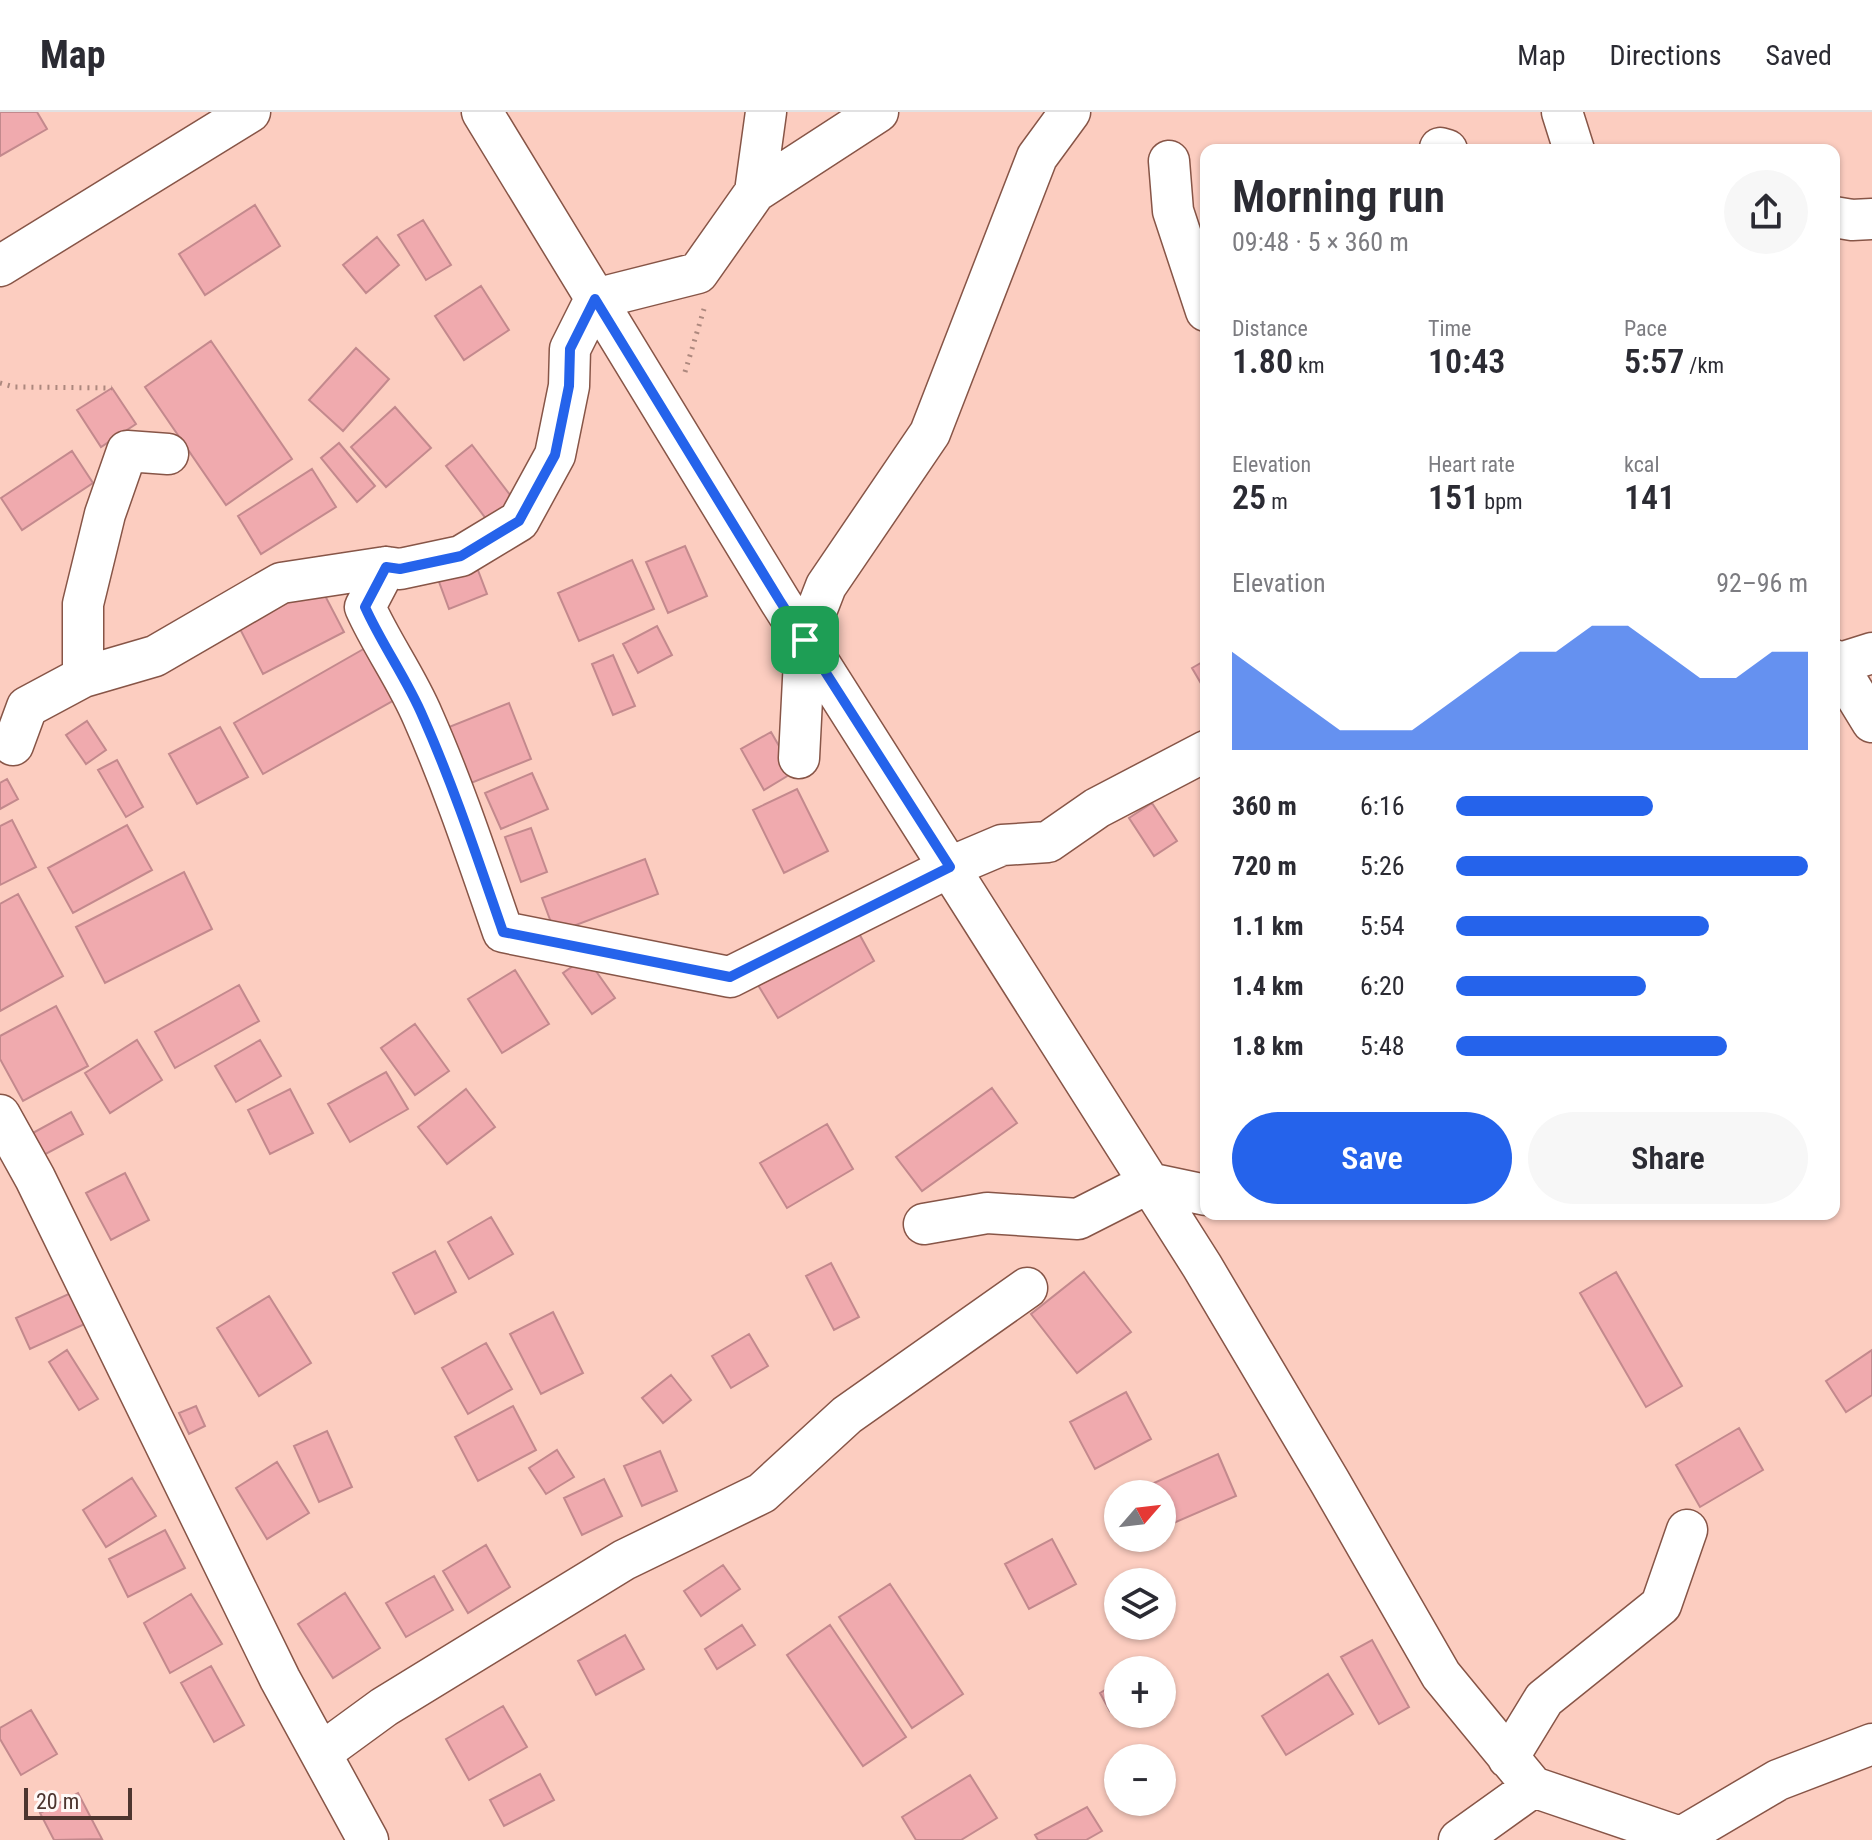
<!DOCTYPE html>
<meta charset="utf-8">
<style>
:root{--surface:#fff;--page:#f7f7f7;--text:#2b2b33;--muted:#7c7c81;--line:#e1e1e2;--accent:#2563eb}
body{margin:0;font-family:"Roboto Condensed",sans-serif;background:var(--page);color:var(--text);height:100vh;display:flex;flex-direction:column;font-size:30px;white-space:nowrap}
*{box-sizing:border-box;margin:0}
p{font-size:26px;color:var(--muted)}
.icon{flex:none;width:44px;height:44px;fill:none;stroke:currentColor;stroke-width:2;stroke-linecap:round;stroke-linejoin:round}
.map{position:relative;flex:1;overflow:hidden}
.details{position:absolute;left:1200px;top:32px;width:640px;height:1076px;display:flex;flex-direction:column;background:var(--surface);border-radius:16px;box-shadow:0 2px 6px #0004}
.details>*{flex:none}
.needle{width:52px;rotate:62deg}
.fabs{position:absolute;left:1104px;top:1368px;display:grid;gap:16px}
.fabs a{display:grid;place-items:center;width:72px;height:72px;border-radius:50%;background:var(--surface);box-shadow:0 2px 6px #0004;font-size:40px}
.scale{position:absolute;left:24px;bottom:20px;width:108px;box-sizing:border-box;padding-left:8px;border:4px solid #4d352f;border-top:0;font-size:22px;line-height:28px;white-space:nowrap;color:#4d352f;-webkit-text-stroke:6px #fff9f7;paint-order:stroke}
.pin{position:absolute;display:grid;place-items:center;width:68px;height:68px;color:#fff;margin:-34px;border-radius:16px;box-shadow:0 4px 12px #0006}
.round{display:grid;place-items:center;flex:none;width:84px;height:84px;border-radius:42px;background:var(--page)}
.headline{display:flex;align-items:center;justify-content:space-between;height:136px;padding:0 32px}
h1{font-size:44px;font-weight:600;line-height:60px}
.figures{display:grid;grid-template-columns:repeat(3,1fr);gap:12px;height:136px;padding:8px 32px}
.figures div{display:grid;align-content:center}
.figures b{font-size:34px;font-weight:600}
.figures small{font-size:22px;font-weight:400}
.figures p{font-size:22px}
.chart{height:224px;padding:16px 32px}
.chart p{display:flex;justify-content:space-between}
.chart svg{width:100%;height:144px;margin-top:8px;fill:var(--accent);opacity:.7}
.button{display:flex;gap:16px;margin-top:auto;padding:16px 32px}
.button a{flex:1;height:92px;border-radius:48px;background:var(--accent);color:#fff;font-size:32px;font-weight:600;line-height:92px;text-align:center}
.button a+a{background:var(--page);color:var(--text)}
ul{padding:0 32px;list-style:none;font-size:26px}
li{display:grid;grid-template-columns:128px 96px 1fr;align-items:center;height:60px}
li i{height:20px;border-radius:10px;background:var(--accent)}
header{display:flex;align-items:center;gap:48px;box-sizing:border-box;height:112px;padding:0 40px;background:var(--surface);border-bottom:2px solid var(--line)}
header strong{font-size:38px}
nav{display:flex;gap:44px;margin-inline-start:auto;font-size:28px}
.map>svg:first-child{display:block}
.building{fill:#f0aaae;stroke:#c3898d;stroke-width:2}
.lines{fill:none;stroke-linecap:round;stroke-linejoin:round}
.street-casing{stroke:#875547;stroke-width:43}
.path{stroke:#ad887e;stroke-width:5;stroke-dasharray:2 6;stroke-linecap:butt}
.street{stroke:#fff;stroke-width:40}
.route-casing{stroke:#fff;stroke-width:16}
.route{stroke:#2563eb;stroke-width:10}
</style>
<header>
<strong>Map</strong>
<nav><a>Map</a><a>Directions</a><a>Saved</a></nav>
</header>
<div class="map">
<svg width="1872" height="1728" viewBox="0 0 1872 1728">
<rect width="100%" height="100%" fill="#fccdc0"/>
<!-- building -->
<path class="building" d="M0 0H37L47 17 0 44Z
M255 93 280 134 205 183 179 142Z
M423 108 451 153 426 168 398 123Z
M377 125 399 153 366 181 343 153Z
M481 174 509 218 464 248 435 204Z
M211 229 292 347 226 393 145 275Z
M356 236 389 267 343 319 309 288Z
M112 276 136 312 101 335 77 298Z
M395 295 431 336 386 375 351 335Z
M339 331 375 374 357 390 321 346Z
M472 333 517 392 490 412 446 354Z
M72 339 93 371 22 418 1 386Z
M312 357 336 395 261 442 238 404Z
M685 434 707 484 668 501 646 450Z
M632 448 654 497 579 529 558 481Z
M476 453 487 482 449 497 438 467Z
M320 474 344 520 263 562 239 515Z
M657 514 672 543 638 561 623 532Z
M367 535 396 587 263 662 234 611Z
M613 543 635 594 613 603 592 552Z
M1206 548V580L1192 556Z
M509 591 531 647 466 673 444 617Z
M87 609 106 638 86 652 66 623Z
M220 615 248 665 197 692 169 642Z
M771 620 794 660 764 678 741 637Z
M117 648 143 695 126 705 98 658Z
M532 661 548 697 501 717 485 681Z
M7 667 18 687 0 697V671Z
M797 677 828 739 784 761 753 698Z
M1152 691 1177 729 1154 744 1129 706Z
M12 708 36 755 0 773V714Z
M127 713 152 758 73 801 48 756Z
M531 716 547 760 521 770 505 725Z
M645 747 658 782 555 821 542 786Z
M184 760 212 817 105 871 76 815Z
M18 782 63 864 0 899V792Z
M856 816 874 849 778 906 758 873Z
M586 845 615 886 592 902 563 861Z
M515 858 549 912 502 941 468 887Z
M239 873 259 909 175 956 155 920Z
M56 894 88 954 23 989 0 947V924Z
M415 912 449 959 415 983 381 936Z
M137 928 162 968 110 1001 85 961Z
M260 928 281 964 236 990 215 954Z
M386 960 408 997 350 1030 328 992Z
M992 976 1017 1011 922 1079 896 1045Z
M290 977 313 1021 270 1042 248 998Z
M466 977 495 1015 447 1052 418 1015Z
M71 1000 83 1022 42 1044 31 1022Z
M827 1012 853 1057 787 1096 760 1051Z
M125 1061 149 1108 111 1128 86 1081Z
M491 1105 513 1142 469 1167 448 1130Z
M435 1139 456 1180 415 1202 393 1161Z
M831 1151 859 1205 834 1218 806 1164Z
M1084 1160 1131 1220 1077 1261 1031 1202Z
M1616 1160 1682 1274 1646 1295 1580 1181Z
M73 1180 87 1211 30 1237 16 1206Z
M269 1184 311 1251 259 1284 217 1216Z
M553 1200 583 1261 541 1282 510 1222Z
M749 1222 768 1254 731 1276 712 1244Z
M486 1231 512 1277 468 1302 442 1256Z
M67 1238 98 1287 79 1298 49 1250Z
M1872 1238V1283L1846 1300 1826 1269Z
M671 1263 691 1288 663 1311 642 1286Z
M1126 1280 1151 1327 1095 1357 1070 1310Z
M196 1294 205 1314 189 1322 179 1301Z
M513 1294 536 1338 478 1369 455 1325Z
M1739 1316 1763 1358 1700 1395 1676 1353Z
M327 1319 352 1375 319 1390 294 1334Z
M557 1338 574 1365 546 1382 529 1356Z
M660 1339 677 1379 642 1394 624 1354Z
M1218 1342 1236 1384 1162 1416V1382H1135L1134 1380Z
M277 1350 309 1401 267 1427 236 1376Z
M132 1366 156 1404 106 1435 83 1398Z
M604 1367 622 1404 582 1423 564 1386Z
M165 1418 185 1456 128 1485 109 1447Z
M1052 1427 1076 1472 1029 1497 1005 1452Z
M486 1433 510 1475 468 1501 443 1459Z
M723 1453 740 1477 701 1504 684 1479Z
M434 1464 453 1498 406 1525 386 1491Z
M890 1472 963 1582 912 1616 839 1505Z
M345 1481 380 1536 333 1566 298 1512Z
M191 1482 222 1532 170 1561 144 1511Z
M742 1513 755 1533 717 1557 705 1537Z
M830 1513 906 1625 863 1654 787 1543Z
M625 1523 644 1557 596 1583 578 1549Z
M1372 1528 1409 1595 1379 1612 1341 1545Z
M211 1554 244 1613 214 1630 181 1571Z
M1328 1562 1353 1602 1286 1643 1262 1604Z
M1118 1570V1594L1110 1599 1100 1581Z
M503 1594 527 1635 469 1668 446 1627Z
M31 1598 57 1642 21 1663 0 1627V1616Z
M540 1662 554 1688 504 1714 490 1688Z
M970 1663 997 1706 961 1728H916L902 1705Z
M78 1681 102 1727 54 1728 40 1701Z
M1087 1695 1102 1719 1086 1728H1038L1035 1723Z"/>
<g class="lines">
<defs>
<path id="street" d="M482 0 780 489 1202 1154 1330 1370 1441 1563 1533 1675 1689 1728
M766 0 755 80 698 161 595 187 570 237 569 274 555 343 519 409 461 444 400 457 386 455 365 495C382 533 407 567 423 605 454 675 478 748 503 820L730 865 950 755 1002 733 1048 730 1097 696 1206 639
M1562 0 1574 38
M1440 36 1447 38
M1169 49 1173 99 1206 199
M755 80 878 0
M1834 105 1852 108 1872 107
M0 154 250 0
M1834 548 1872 610
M1834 553 1872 541
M83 565V492L105 402 127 339 168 342
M13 633 27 595 83 565 155 544 281 471 386 455
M799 646 805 528 826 474 930 321 1037 45 1070 0
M0 1003 35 1066 280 1567 368 1728
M924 1112 987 1101 1078 1107 1149 1071 1206 1083
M321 1641 384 1595 624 1448 762 1381 847 1303 1027 1176
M1508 1646 1544 1587 1661 1493 1687 1418
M1683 1724 1778 1668 1872 1632
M1459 1728 1533 1675"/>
</defs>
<!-- street casing -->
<use href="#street" class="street-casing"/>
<!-- path -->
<path class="path" d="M685 260 704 197
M0 271 14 275 112 276"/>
<!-- street -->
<use href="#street" class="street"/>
</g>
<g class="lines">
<defs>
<path id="route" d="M595 187 780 489 950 755 730 865 503 820C478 748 454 675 423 605 407 567 382 533 365 495L386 455 400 457 461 444 519 409 555 343 569 274 570 237Z"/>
</defs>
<!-- route casing -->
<use href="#route" class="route-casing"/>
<!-- route -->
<use href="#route" class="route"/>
</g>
</svg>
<div class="fabs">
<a><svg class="needle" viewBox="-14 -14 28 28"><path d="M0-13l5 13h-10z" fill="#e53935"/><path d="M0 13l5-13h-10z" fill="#7c7c81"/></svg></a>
<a><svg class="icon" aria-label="layers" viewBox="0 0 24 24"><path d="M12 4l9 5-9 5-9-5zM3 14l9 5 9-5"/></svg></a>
<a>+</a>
<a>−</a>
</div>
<div class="scale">20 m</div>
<div class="pin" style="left:805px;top:528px;background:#1e9e55"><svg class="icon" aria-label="arrive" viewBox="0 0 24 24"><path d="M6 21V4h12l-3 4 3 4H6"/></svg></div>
<section class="details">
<div class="headline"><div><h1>Morning run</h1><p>09:48 · 5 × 360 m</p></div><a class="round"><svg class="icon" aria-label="share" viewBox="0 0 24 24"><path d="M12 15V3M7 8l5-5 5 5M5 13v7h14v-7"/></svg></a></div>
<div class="figures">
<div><p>Distance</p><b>1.80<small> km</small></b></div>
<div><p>Time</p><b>10:43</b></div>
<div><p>Pace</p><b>5:57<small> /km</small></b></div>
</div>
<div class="figures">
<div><p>Elevation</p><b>25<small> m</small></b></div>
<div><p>Heart rate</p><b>151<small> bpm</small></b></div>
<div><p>kcal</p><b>141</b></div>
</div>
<div class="chart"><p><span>Elevation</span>92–96 m</p>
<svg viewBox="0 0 160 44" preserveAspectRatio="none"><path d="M0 44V14L10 22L20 30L30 38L40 38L50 38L60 30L70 22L80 14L90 14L100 6L110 6L120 14L130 22L140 22L150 14L160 14V44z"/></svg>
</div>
<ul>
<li><b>360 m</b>6:16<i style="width:56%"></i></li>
<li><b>720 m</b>5:26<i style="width:100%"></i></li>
<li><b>1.1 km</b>5:54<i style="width:72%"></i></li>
<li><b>1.4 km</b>6:20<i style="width:54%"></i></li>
<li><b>1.8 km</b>5:48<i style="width:77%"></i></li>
</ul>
<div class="button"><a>Save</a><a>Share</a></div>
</section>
</div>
